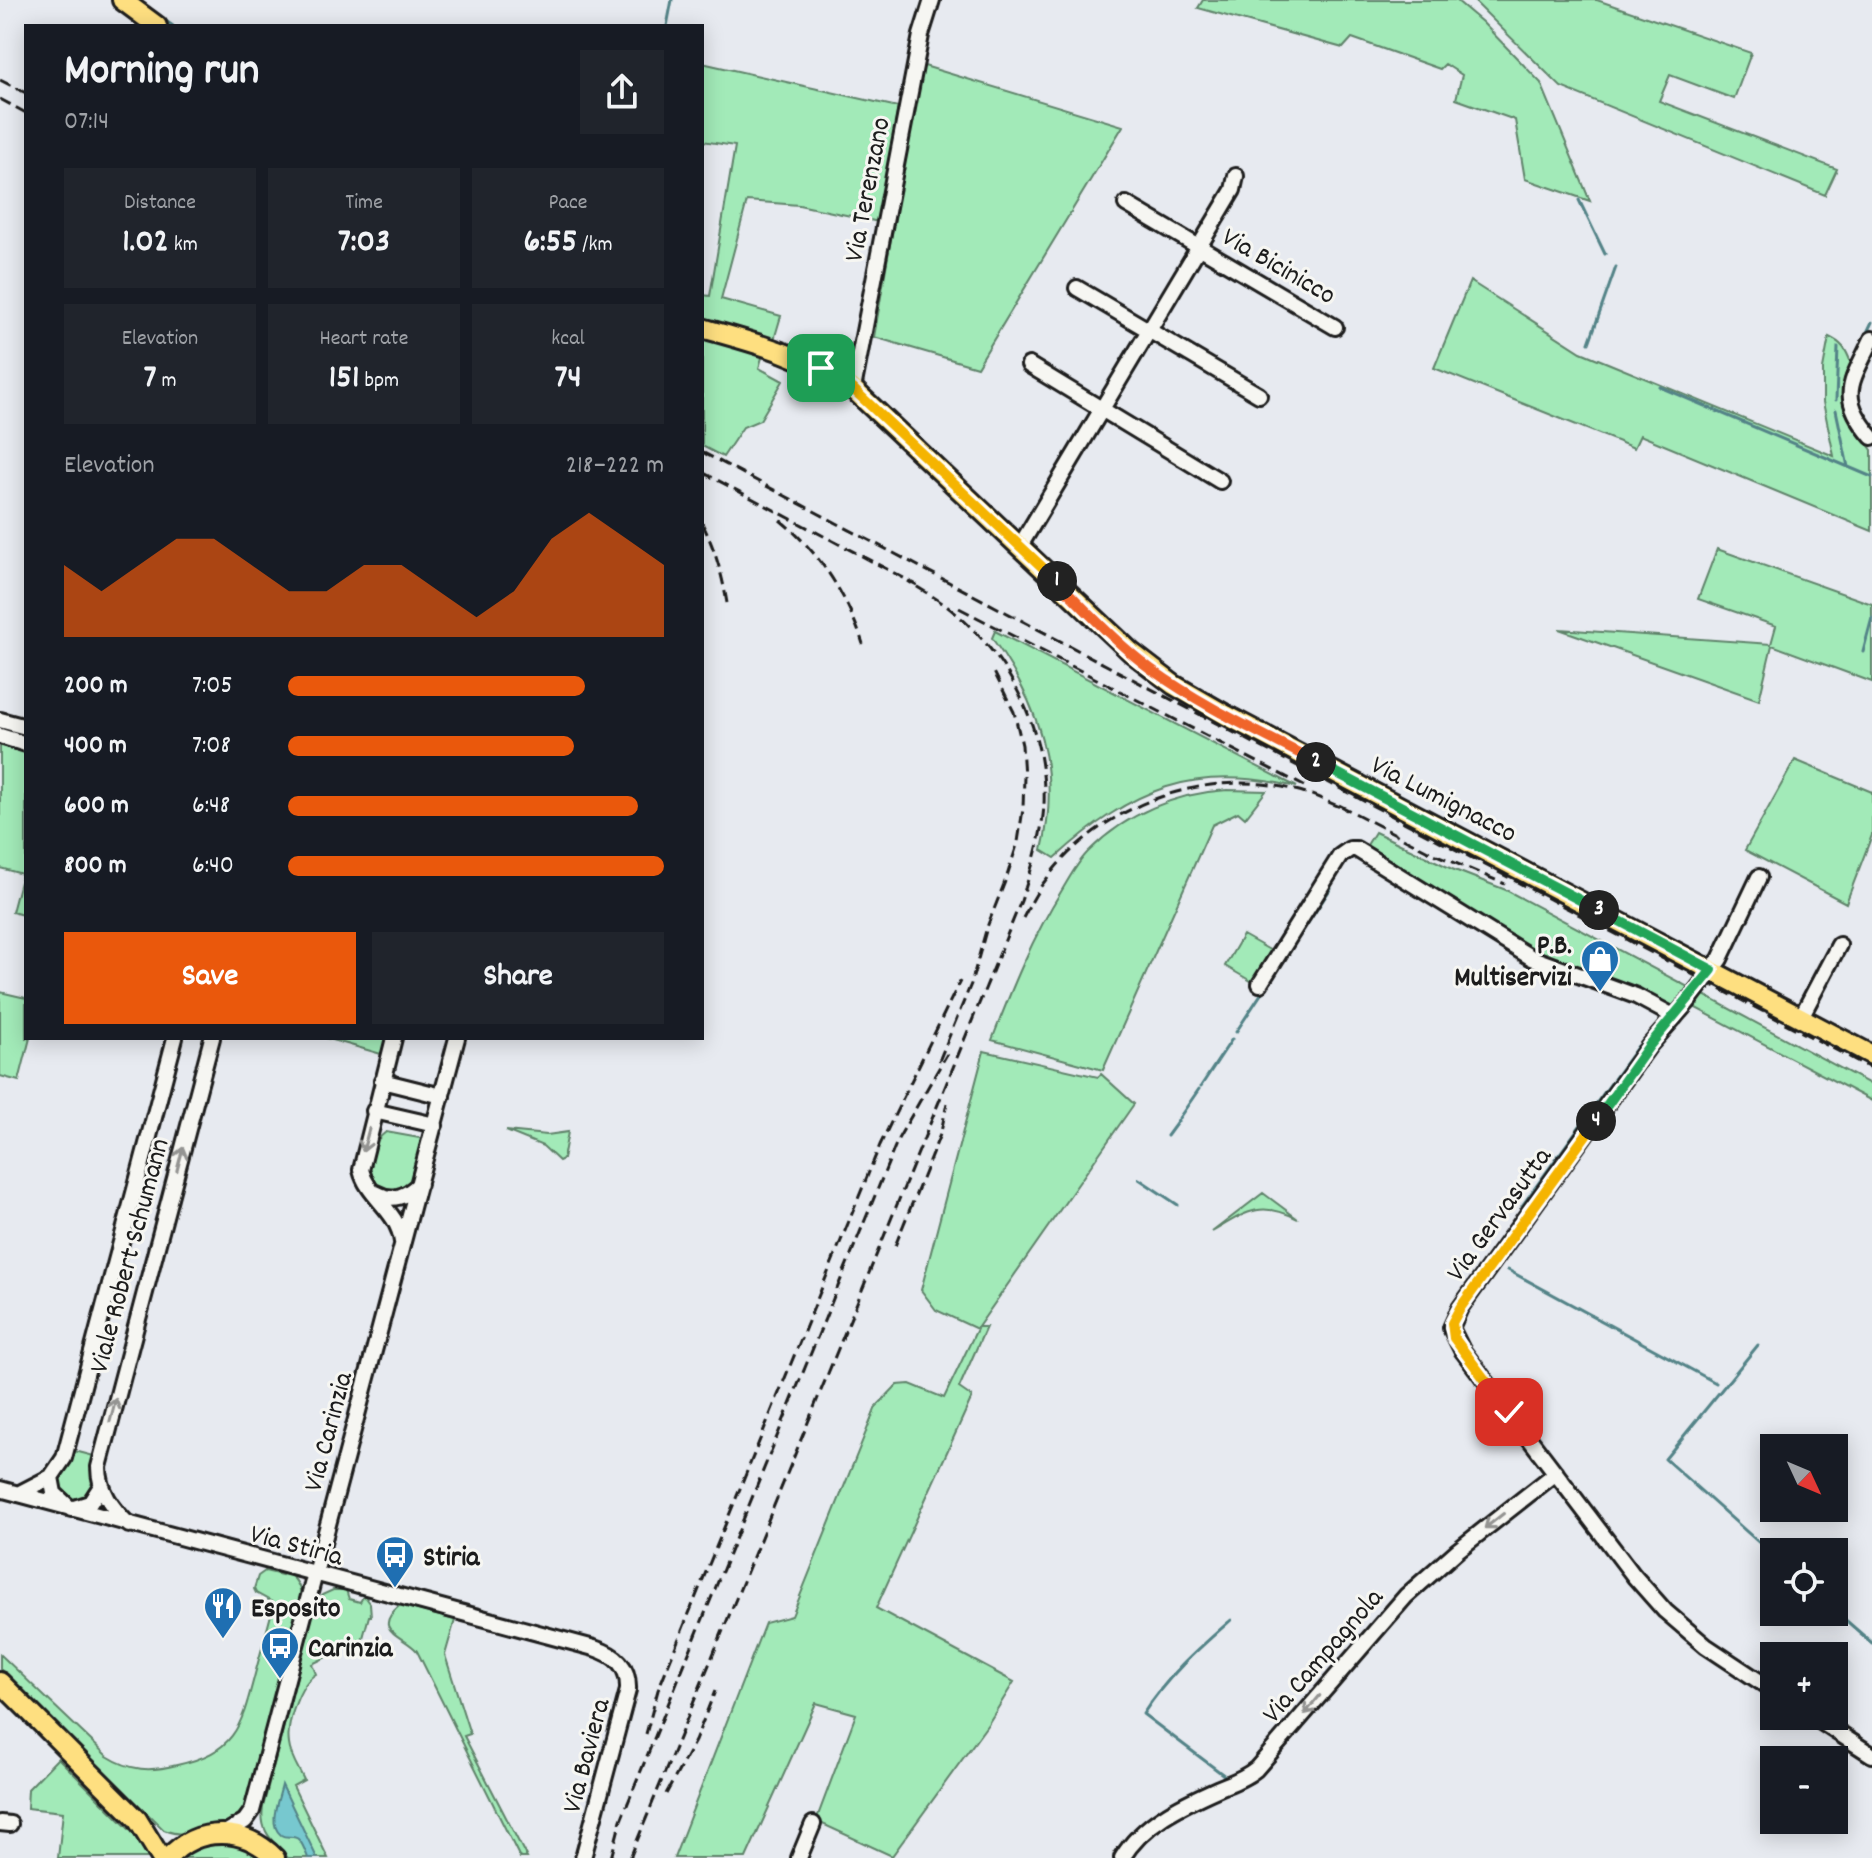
<!DOCTYPE html>
<meta charset="utf-8">
<style>
:root{--surface:#171b24;--page:#20242c;--text:#f1f3f6;--muted:#9ea1a6;--accent:#ea580c}
body{margin:0;font-family:Dekko,sans-serif;background:var(--page);color:var(--text);height:100vh;display:flex;flex-direction:column;font-size:30px;white-space:nowrap}
*{box-sizing:border-box;margin:0}
p{font-size:26px;color:var(--muted)}
.icon{flex:none;width:44px;height:44px;fill:none;stroke:currentColor;stroke-width:2;stroke-linecap:round;stroke-linejoin:round}
.map{position:relative;flex:1;overflow:hidden}
.panel{position:absolute;left:24px;top:24px;width:680px;height:1016px;display:flex;flex-direction:column;background:var(--surface);border-radius:0px;box-shadow:0 4px 20px #0003}
.panel>*{flex:none}
.needle{width:52px;rotate:134deg}
.controls{position:absolute;left:1760px;top:1434px;display:grid;gap:16px}
.controls a{display:grid;place-items:center;width:88px;height:88px;border-radius:0px;background:var(--surface);box-shadow:0 4px 20px #0003;font-size:40px}
.pin{position:absolute;display:grid;place-items:center;width:68px;height:68px;color:#fff;margin:-34px;border-radius:16px;box-shadow:0 4px 12px #0006}
.km{position:absolute;width:40px;height:40px;margin:-20px;border-radius:50%;background:#222;color:#fff;font-size:22px;line-height:40px;text-align:center}
.round{display:grid;place-items:center;flex:none;width:84px;height:84px;border-radius:0px;background:var(--page)}
.headline{display:flex;align-items:center;justify-content:space-between;height:136px;padding:0 40px}
h1{font-size:44px;font-weight:800;line-height:60px}
.figures{display:grid;grid-template-columns:repeat(3,1fr);gap:12px;height:136px;padding:8px 40px}
.figures div{display:grid;align-content:center;border-radius:0px;background:var(--page);text-align:center}
.figures b{font-size:34px;font-weight:800}
.figures small{font-size:22px;font-weight:400}
.figures p{font-size:22px}
.chart{height:224px;padding:16px 40px}
.chart p{display:flex;justify-content:space-between}
.chart svg{width:100%;height:144px;margin-top:8px;fill:var(--accent);opacity:.7}
.action{display:flex;gap:16px;margin-top:auto;padding:16px 40px}
.action a{flex:1;height:92px;border-radius:0px;background:var(--accent);color:#fff;font-size:32px;font-weight:800;line-height:92px;text-align:center}
.action a+a{background:var(--page);color:var(--text)}
ul{padding:0 40px;list-style:none;font-size:26px}
li{display:grid;grid-template-columns:128px 96px 1fr;align-items:center;height:60px}
li i{height:20px;border-radius:10px;background:var(--accent)}
.map>svg:first-child{display:block}
.green{fill:#a2eab8;stroke:#5f836a;stroke-width:2}
.water{fill:#77c8cf;stroke:#538387;stroke-width:2}
.lines{fill:none;stroke-linecap:round;stroke-linejoin:round}
.stream{stroke:#538387;stroke-width:3}
.minor-casing{stroke:#1c1c1c;stroke-width:20}
.major-casing{stroke:#1c1c1c;stroke-width:24}
.minor{stroke:#f6f6f2;stroke-width:14}
.major{stroke:#fedf80;stroke-width:18}
.rail{stroke:#1c1c1c;stroke-width:3;stroke-dasharray:12 6;stroke-linecap:butt}
.oneway{stroke:#949492}
.split-1-casing{stroke:#fff;stroke-width:16}
.split-2-casing{stroke:#fff;stroke-width:16}
.split-3-casing{stroke:#fff;stroke-width:16}
.split-4-casing{stroke:#fff;stroke-width:16}
.split-5-casing{stroke:#fff;stroke-width:16}
.split-1{stroke:#f5b400;stroke-width:10}
.split-2{stroke:#f0652b;stroke-width:10}
.split-3{stroke:#22a559;stroke-width:10}
.split-4{stroke:#22a559;stroke-width:10}
.split-5{stroke:#f5b400;stroke-width:10}
.labels{text-anchor:middle;stroke-width:6;stroke-linejoin:round;paint-order:stroke}
.street-label{font-size:28px;fill:#1c1c1c;stroke:#f6f6f2}
.poi-label{font-size:28px;font-weight:bold;fill:#1c1c1c;stroke:#f6f6f2;text-anchor:start}
</style>
<div class="map">
<svg width="1872" height="1858" viewBox="0 0 1872 1858">
<rect width="100%" height="100%" fill="#e7eaf0"/>
<filter id="ink" filterUnits="userSpaceOnUse"><feTurbulence type="fractalNoise" baseFrequency=".0125" numOctaves="2"/><feDisplacementMap in="SourceGraphic" scale="16" xChannelSelector="R" yChannelSelector="G"/><feConvolveMatrix kernelMatrix="1 2 1 2 8 2 1 2 1" color-interpolation-filters="sRGB"/></filter>
<g filter="url(#ink)">
<!-- green -->
<path class="green" d="M1203 0H1456L1482 22 1541 83 1590 201 1525 179 1515 120 1456 99 1462 75 1445 64 1440 69 1352 38 1343 48 1198 8Z
M1473 0H1597L1751 53 1734 99 1670 75 1659 101 1837 169 1825 195 1561 87Z
M702 63 898 107 879 222 799 205 747 201 721 299 781 316 773 343 702 321V295L710 296 735 146 702 141Z
M921 65 1123 126 977 367 874 337Z
M1470 281 1581 352 1834 456 1823 402V369L1829 337C1842 343 1846 349 1851 363L1845 376 1843 393 1845 412 1872 450V531L1640 435 1634 448 1434 368Z
M702 337 763 354 759 368 783 381 760 420 743 427 723 457 702 446Z
M1717 549 1872 604V682L1772 645 1759 700 1559 629 1771 644 1776 626 1698 599Z
M995 631 1297 787C1193 763 1132 788 1055 858L1042 850C1061 770 1039 704 992 638Z
M0 745 26 752V916L12 912 22 874 0 868Z
M1795 760 1872 792V835L1846 903 1745 850Z
M1227 790 1266 791 1245 818 1238 812 1212 825 1103 1070 992 1040C1012 988 1032 938 1062 890 1070 877 1078 861 1090 850 1126 814 1176 793 1227 790Z
M1375 832 1452 869 1506 890 1692 989 1679 1004 1668 1007 1543 957 1364 850Z
M1243 935 1275 953 1256 984 1225 966Z
M0 992 26 998V1038H30L19 1081 0 1076Z
M1702 994 1872 1085V1101L1692 1006Z
M326 1038H386L381 1054Z
M984 1051 1098 1077 1101 1074 1134 1104 978 1327H986L959 1388 972 1397 876 1608 1014 1682 988 1724 892 1856 816 1821 856 1714 816 1703 746 1858H674L765 1623 792 1616 876 1407 897 1385 910 1384 944 1398 977 1329 936 1310 921 1290Z
M506 1131 547 1135 568 1132 563 1159 559 1161 543 1146Z
M386 1132 425 1139 412 1184 391 1193C362 1182 362 1150 386 1132Z
M1263 1193 1298 1219C1260 1200 1246 1212 1212 1232Z
M71 1450 94 1456C90 1471 96 1483 89 1497L72 1502 63 1497 57 1480Z
M265 1571 282 1575 284 1572C294 1576 299 1583 301 1594L248 1801C237 1827 189 1841 164 1830L0 1669V1654L107 1756C131 1771 150 1772 177 1765 236 1752 241 1727 255 1674 261 1651 268 1627 274 1603L256 1593 254 1589 258 1576Z
M333 1590H346L349 1599 360 1602 364 1595 370 1603 371 1616H369L361 1645 353 1653 349 1646 312 1664 316 1674C299 1684 286 1724 289 1744 290 1756 299 1769 304 1780L293 1786 328 1858H288C273 1841 259 1832 263 1807L315 1606 322 1595Z
M400 1605 455 1620 445 1655 470 1734 464 1736 527 1858H520L417 1651C403 1635 370 1631 400 1605Z
M58 1758 150 1850 154 1858H58L63 1812 27 1808 28 1789Z
M210 1843H238L265 1858H180L193 1849Z"/>
<!-- water -->
<path class="water" d="M282 1785 317 1858H308C306 1853 303 1844 299 1840 294 1834 287 1839 281 1835 267 1824 279 1799 282 1785Z"/>
<g class="lines">
<!-- stream -->
<path class="stream" d="M153 12 173 26
M667 26 672 0
M1579 200 1605 254
M1589 343 1616 267
M1860 347 1872 322
M1660 387 1872 477
M1836 400 1838 347
M1836 410 1848 467
M1863 652 1872 618
M1236 1032 1331 888 1329 885
M1201 1086 1232 1039
M1179 1118 1199 1089
M1167 1136 1178 1121
M1139 1179 1178 1205
M1522 1206 1638 1046
M1508 1270 1716 1383
M1758 1345 1665 1459 1774 1556
M1834 1610 1872 1643
M1223 1777 1225 1776 1143 1714C1168 1675 1197 1650 1231 1620
M1129 1838 1140 1826"/>
<defs>
<path id="minor" d="M1126 204 1335 327
M1077 288 1259 395
M1872 339C1852 382 1836 395 1872 437
M1029 365 1220 481
M853 389 921 35 932 0
M1020 546 1233 190 1236 176
M0 720 26 727
M0 736 26 744
M1759 877 1720 959 1687 1003 1649 1046 1460 1308 1451 1328 1462 1350 1634 1576 1665 1611 1706 1646 1774 1691
M1260 984 1340 856 1350 849H1356L1532 958 1636 996 1675 1017
M1801 1017 1839 945
M394 1038 361 1170C368 1198 398 1210 402 1242
M382 1081 442 1096
M374 1111 435 1125
M376 1193C392 1202 406 1197 419 1184
M51 1477 54 1493 71 1509 90 1503 101 1486
M0 1489 594 1648C616 1655 629 1666 628 1690L583 1858
M18 1494 51 1477 64 1458 175 1038
M129 1525C112 1508 99 1491 99 1467L212 1038
M1812 1716 1872 1755
M0 1823 10 1824
M225 1833 245 1821 252 1811 457 1038
M799 1858 813 1824
M1122 1858C1143 1823 1181 1805 1217 1789 1231 1783 1244 1779 1256 1769L1406 1596 1458 1550 1556 1473"/>
<path id="major" d="M122 0 157 26
M702 328C756 343 807 356 853 389L1131 652 1174 685 1226 715 1872 1055
M0 1682 137 1819 161 1858
M168 1858C198 1825 245 1827 275 1858"/>
</defs>
<!-- minor casing -->
<use href="#minor" class="minor-casing"/>
<!-- major casing -->
<use href="#major" class="major-casing"/>
<!-- minor -->
<use href="#minor" class="minor"/>
<!-- major -->
<use href="#major" class="major"/>
<!-- rail -->
<path class="rail" d="M0 80 26 93
M0 99 26 113
M702 452 1872 1069
M702 472 917 585
M780 520C820 553 847 595 863 644
M702 523C715 549 722 574 727 603
M959 608 1304 786
M1339 805 1432 853 1505 884
M1023 918C1030 905 1036 892 1045 881 1098 806 1206 766 1295 790 1313 794 1330 803 1347 810
M939 1061 971 984 987 927 1006 879 1018 842 1023 809 1024 776 1022 745 1014 712 993 670
M895 1246 941 1132 947 1103
M646 1734 658 1690 677 1643 880 1145 960 981
M666 1794 695 1741 715 1691
M611 1858 621 1820 898 1139 947 1054
M630 1858 1021 901C1031 871 1042 837 1044 805 1047 731 1010 658 954 612 940 600 923 591 908 581"/>
</g>
<!-- one-way arrows -->
<defs><path id="oneway-shaft" d="M-6 0H5M1.5-3L5.5 0L1.5 3" fill="none" stroke-width="1.6" stroke-linecap="round" stroke-linejoin="round" transform="scale(2)"/></defs>
<g class="oneway">
<use href="#oneway-shaft" transform="translate(366 1140) rotate(105)"/>
<use href="#oneway-shaft" transform="translate(180 1159) rotate(-75)"/>
<use href="#oneway-shaft" transform="translate(113 1410) rotate(-75)"/>
<use href="#oneway-shaft" transform="translate(1494 1521) rotate(142)"/>
<use href="#oneway-shaft" transform="translate(1312 1705) rotate(130)"/>
</g>
</g>
<g class="lines" filter="url(#ink)">
<defs>
<path id="split-1" d="M821 368 853 389 1057 581"/>
<path id="split-2" d="M1057 581C1087 611 1117 644 1151 669 1202 706 1261 733 1316 762"/>
<path id="split-3" d="M1316 762 1599 910"/>
<path id="split-4" d="M1596 1121 1649 1046 1712 970 1599 910"/>
<path id="split-5" d="M1509 1412 1454 1338 1452 1323 1460 1308 1596 1121"/>
</defs>
<!-- split-1 casing -->
<use href="#split-1" class="split-1-casing"/>
<!-- split-2 casing -->
<use href="#split-2" class="split-2-casing"/>
<!-- split-3 casing -->
<use href="#split-3" class="split-3-casing"/>
<!-- split-4 casing -->
<use href="#split-4" class="split-4-casing"/>
<!-- split-5 casing -->
<use href="#split-5" class="split-5-casing"/>
<!-- split-1 -->
<use href="#split-1" class="split-1"/>
<!-- split-2 -->
<use href="#split-2" class="split-2"/>
<!-- split-3 -->
<use href="#split-3" class="split-3"/>
<!-- split-4 -->
<use href="#split-4" class="split-4"/>
<!-- split-5 -->
<use href="#split-5" class="split-5"/>
</g>
<!-- icons -->
<defs>
<symbol id="shop-pin" viewBox="-11 -11 22 30"><path d="M0 17L-7.5 6A9.5 9.5 0 1 1 7.5 6Z" fill="#1f6fb2" stroke="#f6f6f2"/><path d="M-5-2.5h2.3a2.7 3.5 0 0 1 5.4 0H5L5.5 6h-11ZM-1.5-2.5h3a1.5 2.3 0 0 0-3 0Z" fill="#fff"/></symbol>
<symbol id="bus-pin" viewBox="-11 -11 22 30"><path d="M0 17L-7.5 6A9.5 9.5 0 1 1 7.5 6Z" fill="#1f6fb2" stroke="#f6f6f2"/><path d="M-5-6H5V4H4V6H2V4H-2V6H-4V4H-5ZM-3.5-4V0h7V-4ZM-3.5 1.2v1.5H-2V1.2ZM2 1.2v1.5H3.5V1.2Z" fill="#fff"/></symbol>
<symbol id="restaurant-pin" viewBox="-11 -11 22 30"><path d="M0 17L-7.5 6A9.5 9.5 0 1 1 7.5 6Z" fill="#1f6fb2" stroke="#f6f6f2"/><path d="M-5-6h1v4h1v-4h1v4h1v-4h1v5L-1.5 .5V6h-2V.5L-5-1ZM5-6V6H3V1.5H1.5Q1.5-4 5-6Z" fill="#fff"/></symbol>
</defs>
<g fill-rule="evenodd">
<use href="#shop-pin" x="1578" y="937" width="44" height="60"/>
<use href="#bus-pin" x="373" y="1533" width="44" height="60"/>
<use href="#restaurant-pin" x="201" y="1584" width="44" height="60"/>
<use href="#bus-pin" x="258" y="1624" width="44" height="60"/>
</g>
<g class="labels">
<!-- street labels -->
<g class="street-label">
<text transform="translate(865 189) rotate(-79)" y="10">Via Terenzano</text>
<text transform="translate(1280 264) rotate(30)" y="10">Via Bicinicco</text>
<text transform="translate(1445 797) rotate(27)" y="10">Via Lumignacco</text>
<text transform="translate(1497 1213) rotate(-54)" y="10">Via Gervasutta</text>
<text transform="translate(127 1255) rotate(-75)" y="10">Viale Robert Schumann</text>
<text transform="translate(326 1431) rotate(-75)" y="10">Via Carinzia</text>
<text transform="translate(297 1543) rotate(15)" y="10">Via Stiria</text>
<text transform="translate(1321 1654) rotate(-49)" y="10">Via Campagnola</text>
<text transform="translate(584 1755) rotate(-75)" y="10">Via Baviera</text>
</g>
<!-- poi labels -->
<g class="poi-label">
<text x="1572" y="953" text-anchor="end">P.B.<tspan x="1572" dy="32">Multiservizi</tspan></text>
<text x="423" y="1565">Stiria</text>
<text x="251" y="1616">Esposito</text>
<text x="308" y="1656">Carinzia</text>
</g>
</g>
</svg>
<div class="controls">
<a><svg class="needle" viewBox="-14 -14 28 28"><path d="M0-13l5 13h-10z" fill="#e53935"/><path d="M0 13l5-13h-10z" fill="#9ea1a6"/></svg></a>
<a><svg class="icon" aria-label="locate" viewBox="0 0 24 24"><circle cx="12" cy="12" r="6"/><path d="M12 2v4M12 18v4M2 12h4M18 12h4"/></svg></a>
<a>+</a>
<a>−</a>
</div>
<div class="pin" style="left:821px;top:368px;background:#1e9e55"><svg class="icon" aria-label="arrive" viewBox="0 0 24 24"><path d="M6 21V4h12l-3 4 3 4H6"/></svg></div>
<div class="pin" style="left:1509px;top:1412px;background:#d93025"><svg class="icon" aria-label="check" viewBox="0 0 24 24"><path d="M5 12l5 5 9-10"/></svg></div>
<b class="km" style="left:1057px;top:581px">1</b>
<b class="km" style="left:1316px;top:762px">2</b>
<b class="km" style="left:1599px;top:910px">3</b>
<b class="km" style="left:1596px;top:1121px">4</b>
<section class="panel">
<div class="headline"><div><h1>Morning run</h1><p>07:14</p></div><a class="round"><svg class="icon" aria-label="share" viewBox="0 0 24 24"><path d="M12 15V3M7 8l5-5 5 5M5 13v7h14v-7"/></svg></a></div>
<div class="figures">
<div><p>Distance</p><b>1.02<small> km</small></b></div>
<div><p>Time</p><b>7:03</b></div>
<div><p>Pace</p><b>6:55<small> /km</small></b></div>
</div>
<div class="figures">
<div><p>Elevation</p><b>7<small> m</small></b></div>
<div><p>Heart rate</p><b>151<small> bpm</small></b></div>
<div><p>kcal</p><b>74</b></div>
</div>
<div class="chart"><p><span>Elevation</span>218–222 m</p>
<svg viewBox="0 0 160 44" preserveAspectRatio="none"><path d="M0 44V22L10 30L20 22L30 14L40 14L50 22L60 30L70 30L80 22L90 22L100 30L110 38L120 30L130 14L140 6L150 14L160 22V44z"/></svg>
</div>
<ul>
<li><b>200 m</b>7:05<i style="width:79%"></i></li>
<li><b>400 m</b>7:08<i style="width:76%"></i></li>
<li><b>600 m</b>6:48<i style="width:93%"></i></li>
<li><b>800 m</b>6:40<i style="width:100%"></i></li>
</ul>
<div class="action"><a>Save</a><a>Share</a></div>
</section>
</div>
